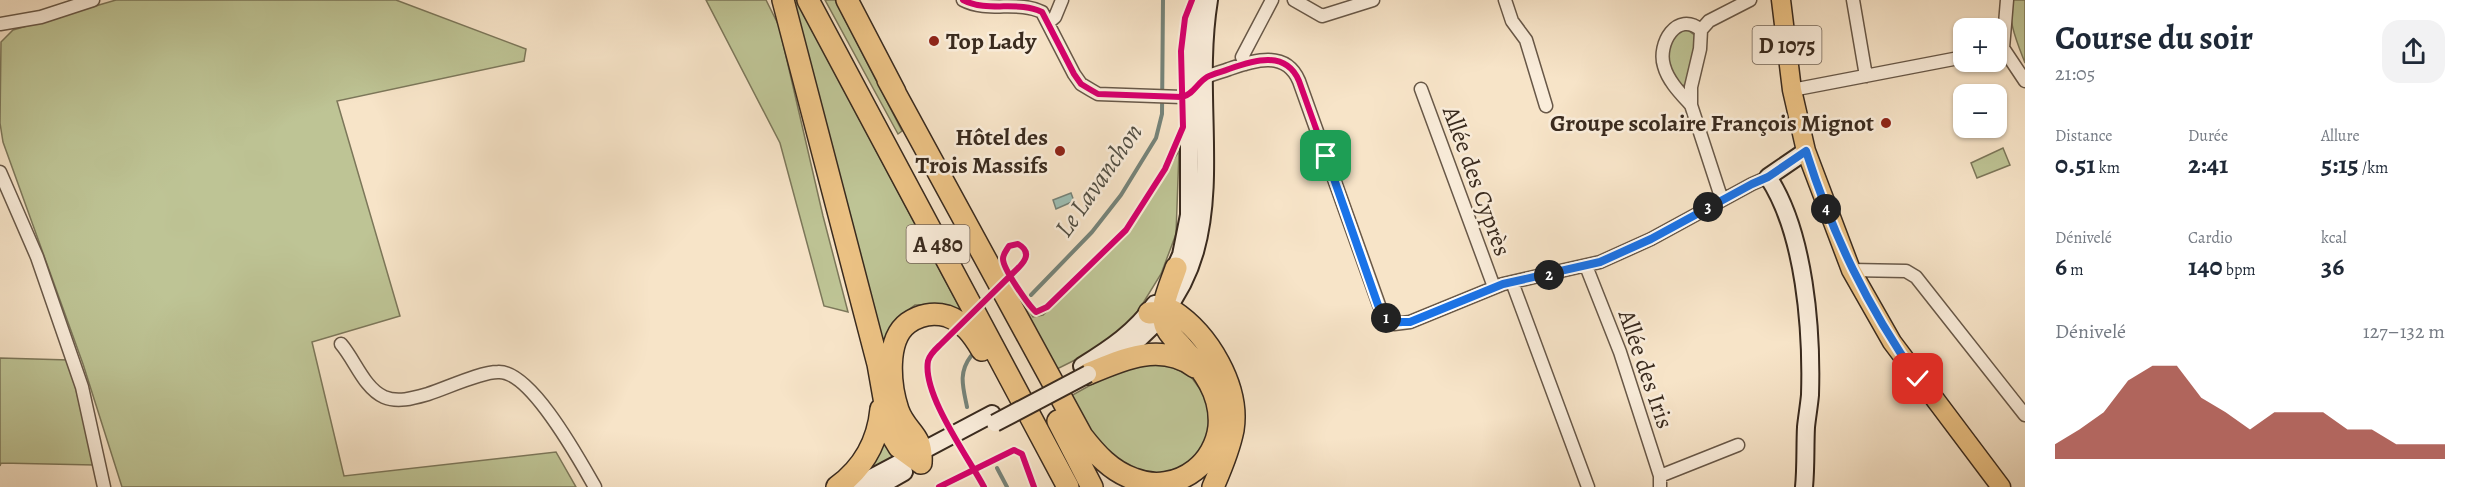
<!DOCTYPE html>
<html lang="fr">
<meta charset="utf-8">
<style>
:root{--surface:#fff;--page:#f2f2f3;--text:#1f2937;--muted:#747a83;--accent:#8f2418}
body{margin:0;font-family:Alegreya,serif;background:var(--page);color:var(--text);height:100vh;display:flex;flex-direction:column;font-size:22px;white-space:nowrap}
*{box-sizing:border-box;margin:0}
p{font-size:20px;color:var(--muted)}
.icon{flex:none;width:33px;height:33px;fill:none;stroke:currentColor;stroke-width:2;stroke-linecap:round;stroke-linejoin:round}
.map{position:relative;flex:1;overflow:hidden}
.drawer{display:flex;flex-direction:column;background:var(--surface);width:450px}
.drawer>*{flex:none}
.buttons{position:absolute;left:1953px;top:18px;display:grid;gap:12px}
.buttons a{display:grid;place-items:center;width:54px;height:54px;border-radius:12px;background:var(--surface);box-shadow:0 2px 4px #0004;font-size:30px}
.pin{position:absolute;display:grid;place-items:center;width:51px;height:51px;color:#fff;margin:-26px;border-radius:12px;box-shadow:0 3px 9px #0006}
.km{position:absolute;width:30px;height:30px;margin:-15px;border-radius:50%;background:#222;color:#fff;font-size:16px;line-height:30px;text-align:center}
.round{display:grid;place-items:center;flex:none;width:63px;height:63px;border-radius:18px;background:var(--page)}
.head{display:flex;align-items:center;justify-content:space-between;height:102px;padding:0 30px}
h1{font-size:33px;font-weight:600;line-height:45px}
.metrics{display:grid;grid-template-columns:repeat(3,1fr);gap:9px;height:102px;padding:6px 30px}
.metrics div{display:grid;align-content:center}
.metrics b{font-size:26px;font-weight:600}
.metrics small{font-size:16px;font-weight:400}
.metrics p{font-size:16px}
.chart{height:168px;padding:12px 30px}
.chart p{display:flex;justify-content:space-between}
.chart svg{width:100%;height:108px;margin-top:6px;fill:var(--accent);opacity:.7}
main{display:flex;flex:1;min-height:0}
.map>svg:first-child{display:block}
.green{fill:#bec495;stroke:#7c775a;stroke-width:1.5}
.water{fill:#9dbfb5;stroke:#758379;stroke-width:1.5}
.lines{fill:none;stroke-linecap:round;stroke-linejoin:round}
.stream{stroke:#758379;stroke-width:4}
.street-casing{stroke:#685848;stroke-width:15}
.secondary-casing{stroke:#392a1e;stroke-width:20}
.primary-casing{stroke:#392a1e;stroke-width:21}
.highway-casing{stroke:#392a1e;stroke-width:24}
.street{stroke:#faeddb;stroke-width:12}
.secondary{stroke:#faeddb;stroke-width:16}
.primary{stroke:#ecc284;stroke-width:18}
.highway{stroke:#ecc284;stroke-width:21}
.secondary-bridge-casing{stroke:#392a1e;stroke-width:20;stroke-linecap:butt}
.secondary-bridge{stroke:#faeddb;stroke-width:16}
.cycleway-casing{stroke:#faeddb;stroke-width:10}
.cycleway{stroke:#d6006c;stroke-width:6}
.route-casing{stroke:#fff;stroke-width:12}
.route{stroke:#1a73e8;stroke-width:8}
.poi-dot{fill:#8f2418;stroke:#faeddb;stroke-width:2}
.labels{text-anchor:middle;stroke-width:5;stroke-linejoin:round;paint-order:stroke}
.shield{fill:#faeddb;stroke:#736457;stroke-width:1.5}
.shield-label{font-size:22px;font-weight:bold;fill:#392a1e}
.poi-label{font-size:24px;font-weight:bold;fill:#392a1e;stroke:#faeddb;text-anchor:end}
.street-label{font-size:24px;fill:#392a1e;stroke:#faeddb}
.water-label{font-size:26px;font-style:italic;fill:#524f44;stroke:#faeddb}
</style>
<main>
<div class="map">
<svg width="2025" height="487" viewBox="0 0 2025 487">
<rect width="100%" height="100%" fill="#f7e4c8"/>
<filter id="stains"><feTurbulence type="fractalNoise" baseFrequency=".00333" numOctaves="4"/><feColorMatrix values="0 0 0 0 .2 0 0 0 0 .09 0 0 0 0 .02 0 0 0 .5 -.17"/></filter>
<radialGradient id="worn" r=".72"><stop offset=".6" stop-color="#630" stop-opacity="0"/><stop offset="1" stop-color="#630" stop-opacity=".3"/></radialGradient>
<!-- green -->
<path class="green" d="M116 0H396L526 49 524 61 337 101 400 316 312 342 344 476 556 452 576 487H122L83 364 3 142 0 123 1 42 13 30Z
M706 0H766L779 26 823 216 848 312 824 306 780 143Z
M789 0H796L964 316 926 305H915L903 314 886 336 885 365Z
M825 0H835L902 131 898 134Z
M2013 0H2025V63C2019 47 2005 16 2013 0Z
M1686 29 1696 36 1687 84 1682 86 1673 76 1667 65 1668 41 1672 35Z
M2003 148 2010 165 1977 178 1971 163Z
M1179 151 1176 234 1161 274 1132 321 1087 354 1055 370 996 263 999 261 1033 317 1043 315 1129 228Z
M0 358 69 360 94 465 1 463 0 466Z
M1149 359 1189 374 1208 400 1209 433 1197 455 1176 472 1159 476 1129 468 1100 447 1069 397 1121 368Z
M882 436 901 454 866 473Z"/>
<!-- water -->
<path class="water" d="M1071 193 1074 201 1056 209 1053 200Z"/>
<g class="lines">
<!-- stream -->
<path class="stream" d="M1031 295 1092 232 1121 195 1156 138 1162 114 1163 0
M967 407C963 387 958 373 971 356
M997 468 1007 487"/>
<defs>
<path id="street" d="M963 0C988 13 1018 0 1042 12L1074 74 1081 84 1091 90 1098 94 1182 97C1194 94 1197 83 1207 77 1214 73 1222 72 1229 69 1254 60 1286 50 1299 81L1379 305 1385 317 1394 324 1410 322 1503 284 1600 262 1651 239 1752 184 1768 177
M1294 0 1322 16 1373 0
M1505 0 1512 21 1526 40 1546 106
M1853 0 1866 76
M2007 0 2003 48 2025 81
M1048 23 1055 17 1062 0
M0 24 41 17 93 0
M1701 30 1709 21 1750 0
M1245 64 1242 57 1272 0
M1421 89 1494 287
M1792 90 1964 57
M1691 105C1681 94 1668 81 1664 66 1657 44 1677 10 1701 30L1700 49 1691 87V105L1722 200
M0 172 37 257 82 387 104 487
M1586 266 1620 352 1660 476V487
M1851 270 1906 271 1916 277 2025 415
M1512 282 1588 487
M341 344C355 360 364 388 384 397 398 403 414 398 428 394 447 388 480 372 498 372 531 370 580 461 595 487
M1660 476 1738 445"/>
<path id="secondary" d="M1171 277 1181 255 1189 215V51L1192 20 1198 0
M1109 361C1251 272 1187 135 1209 0
M1082 366C1111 348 1135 332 1155 304
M854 487 992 414
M878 487 904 472
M1804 487C1806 467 1805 447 1806 427 1807 417 1809 406 1810 395 1812 330 1805 233 1768 177L1806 151"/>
<path id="primary" d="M1781 0 1792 90 1806 151 1851 270 1892 342 2001 487"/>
<path id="highway" d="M783 0 878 364 890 432 899 447 921 463
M808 0 1068 487
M847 0 895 92
M888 80 1082 436C1096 454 1111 471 1134 479 1154 487 1177 484 1195 470 1208 460 1217 444 1219 427 1222 394 1203 370 1182 347 1176 340 1168 334 1165 325 1159 307 1170 286 1176 268
M1149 313 1173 311C1208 334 1240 386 1233 430 1229 450 1221 469 1213 487
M1088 374C1123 359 1161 342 1195 367
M1058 421 1092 487
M921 463C923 433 906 433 898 410 890 386 885 340 908 323 919 315 933 312 947 316 964 322 973 335 982 350
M837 487C863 468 878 441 881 409"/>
</defs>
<!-- street casing -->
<use href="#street" class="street-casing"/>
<!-- secondary casing -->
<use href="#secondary" class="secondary-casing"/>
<!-- primary casing -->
<use href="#primary" class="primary-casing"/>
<!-- highway casing -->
<use href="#highway" class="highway-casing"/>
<!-- street -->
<use href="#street" class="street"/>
<!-- secondary -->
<use href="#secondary" class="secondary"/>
<!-- primary -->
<use href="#primary" class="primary"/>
<!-- highway -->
<use href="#highway" class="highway"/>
<defs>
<path id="secondary-bridge" d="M995 423 1088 374"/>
</defs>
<!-- secondary-bridge casing -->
<use href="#secondary-bridge" class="secondary-bridge-casing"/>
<!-- secondary-bridge -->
<use href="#secondary-bridge" class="secondary-bridge"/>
<defs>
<path id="cycleway" d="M963 0C988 13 1018 0 1042 12L1074 74 1081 84 1091 90 1098 94 1182 97C1194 94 1197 83 1207 77 1214 73 1222 72 1229 69 1254 60 1286 50 1299 81L1379 305 1385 317 1394 324 1410 322 1503 284 1600 262 1651 239 1752 184 1768 177 1806 151
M939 487 1014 450 1022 454 1034 487
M984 487C968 457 922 394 928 361 930 353 937 348 942 343L1013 273C1023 264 1034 253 1018 244L1009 246C1006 251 1003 254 1003 259 1003 269 1029 306 1036 312L1047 307 1126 230 1165 169 1183 127 1181 51 1185 18 1192 0"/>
</defs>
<!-- cycleway casing -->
<use href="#cycleway" class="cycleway-casing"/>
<!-- cycleway -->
<use href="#cycleway" class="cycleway"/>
</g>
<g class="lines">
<defs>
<path id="route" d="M1326 156 1378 305C1389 325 1389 322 1410 322L1503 284 1600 262 1651 239 1752 184 1768 177 1806 151C1833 236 1867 306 1918 379"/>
</defs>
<!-- route casing -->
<use href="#route" class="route-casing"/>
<!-- route -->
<use href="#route" class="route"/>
</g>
<!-- markers -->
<g class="poi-dot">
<circle cx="934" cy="41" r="6"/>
<circle cx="1886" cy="123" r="6"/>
<circle cx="1060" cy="151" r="6"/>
</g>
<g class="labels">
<!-- shield labels -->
<g class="shield">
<rect x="1752.5" y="26" width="69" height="38" rx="4.5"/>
<rect x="906.5" y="225" width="63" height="38" rx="4.5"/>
</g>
<g class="shield-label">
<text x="1787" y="53">D 1075</text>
<text x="938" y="252">A 480</text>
</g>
<!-- poi labels -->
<g class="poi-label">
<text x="946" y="49" text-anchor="start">Top Lady</text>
<text x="1874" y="131">Groupe scolaire François Mignot</text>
<text x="1048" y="145">Hôtel des<tspan x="1048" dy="28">Trois Massifs</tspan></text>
</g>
<!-- street labels -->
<g class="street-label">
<text transform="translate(1477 181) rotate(70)" y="8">Allée des Cyprès</text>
<text transform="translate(1646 369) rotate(71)" y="8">Allée des Iris</text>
</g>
<!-- water labels -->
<g class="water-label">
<text transform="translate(1098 180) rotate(-55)" y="9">Le Lavanchon</text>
</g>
</g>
<rect width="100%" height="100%" filter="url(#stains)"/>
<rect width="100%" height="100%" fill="url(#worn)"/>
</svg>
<div class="buttons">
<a>+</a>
<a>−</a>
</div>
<div class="pin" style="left:1326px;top:156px;background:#1e9e55"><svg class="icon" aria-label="arrive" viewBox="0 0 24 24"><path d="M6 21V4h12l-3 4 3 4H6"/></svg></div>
<div class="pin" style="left:1918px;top:379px;background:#d93025"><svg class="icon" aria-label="check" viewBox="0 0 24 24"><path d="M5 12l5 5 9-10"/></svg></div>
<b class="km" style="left:1386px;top:318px">1</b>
<b class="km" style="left:1549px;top:275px">2</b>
<b class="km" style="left:1708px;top:207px">3</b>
<b class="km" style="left:1826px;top:209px">4</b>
</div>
<section class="drawer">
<div class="head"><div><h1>Course du soir</h1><p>21:05</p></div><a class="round"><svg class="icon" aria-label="share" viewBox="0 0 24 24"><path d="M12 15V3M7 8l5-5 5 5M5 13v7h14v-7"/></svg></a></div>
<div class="metrics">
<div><p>Distance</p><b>0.51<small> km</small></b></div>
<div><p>Durée</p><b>2:41</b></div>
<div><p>Allure</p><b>5:15<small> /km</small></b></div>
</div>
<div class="metrics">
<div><p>Dénivelé</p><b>6<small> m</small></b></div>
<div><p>Cardio</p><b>140<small> bpm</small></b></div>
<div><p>kcal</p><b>36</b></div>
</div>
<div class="chart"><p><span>Dénivelé</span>127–132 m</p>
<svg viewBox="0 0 160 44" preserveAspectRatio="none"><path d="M0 44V38L10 32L20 25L30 12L40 6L50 6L60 19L70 25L80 32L90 25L100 25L110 25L120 32L130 32L140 38L150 38L160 38V44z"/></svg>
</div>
</section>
</main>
